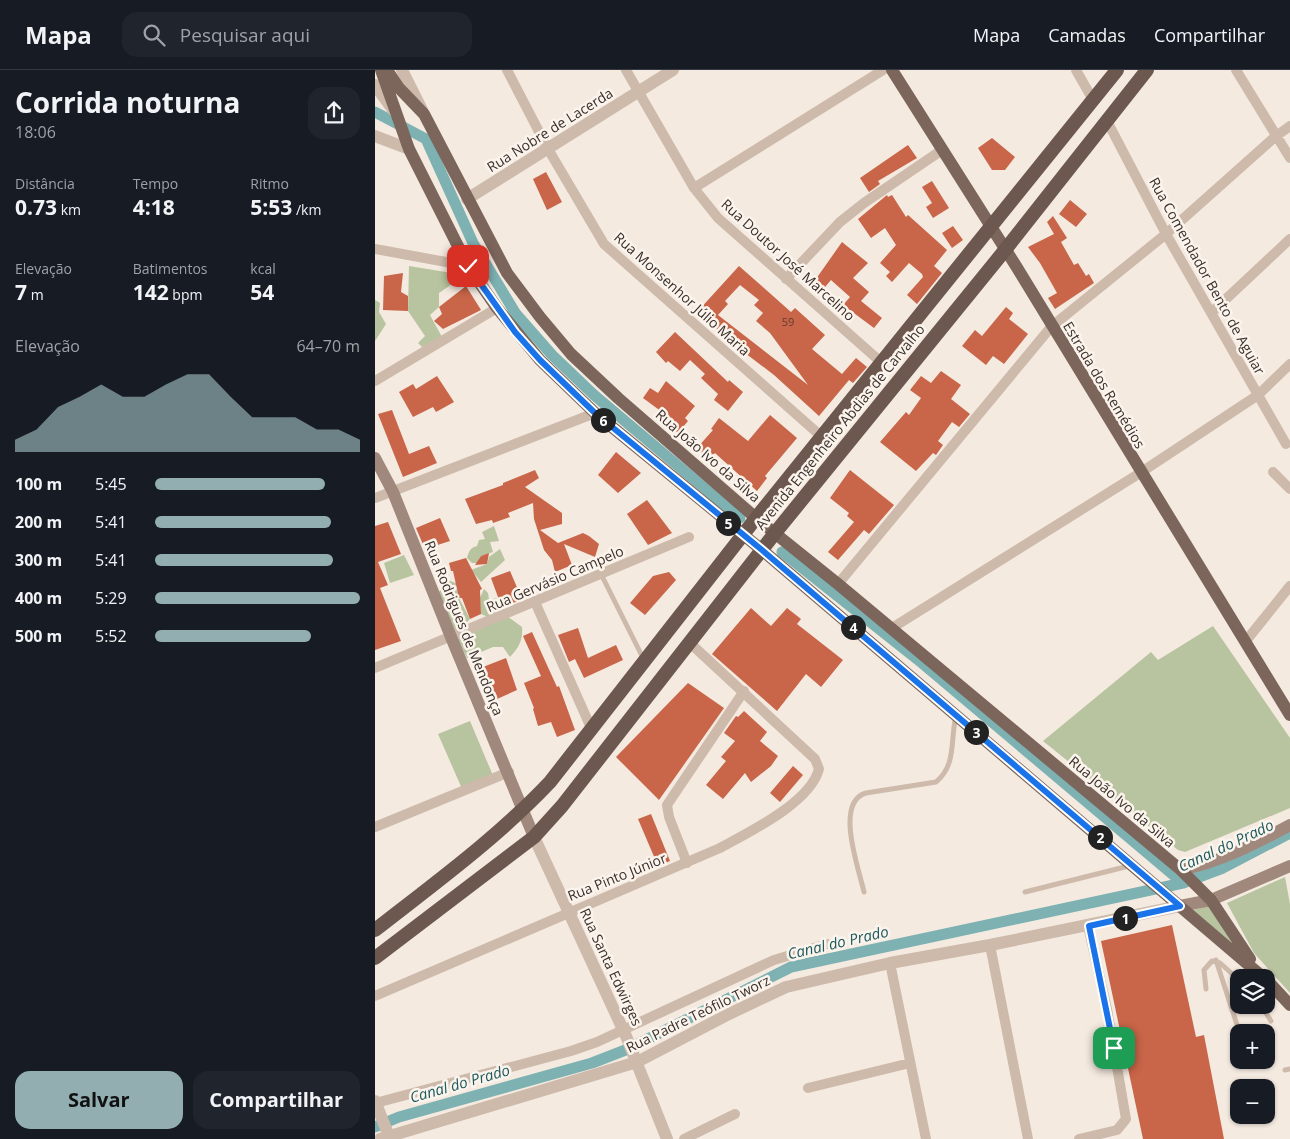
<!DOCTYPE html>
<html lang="pt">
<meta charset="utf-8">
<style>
:root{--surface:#171b24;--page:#20242c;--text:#f1f3f6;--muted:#9ea1a6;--line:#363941;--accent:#92aeb1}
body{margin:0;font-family:"Open Sans",sans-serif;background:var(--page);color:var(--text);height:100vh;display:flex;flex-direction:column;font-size:19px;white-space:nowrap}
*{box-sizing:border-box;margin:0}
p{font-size:16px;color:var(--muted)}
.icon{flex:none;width:28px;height:28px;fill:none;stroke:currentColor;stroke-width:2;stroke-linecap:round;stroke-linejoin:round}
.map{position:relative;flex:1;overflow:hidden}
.drawer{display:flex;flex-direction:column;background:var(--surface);width:375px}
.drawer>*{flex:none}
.buttons{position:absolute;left:855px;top:899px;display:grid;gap:10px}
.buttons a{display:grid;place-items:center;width:45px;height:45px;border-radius:10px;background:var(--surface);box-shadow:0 1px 4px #0004;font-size:25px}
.pin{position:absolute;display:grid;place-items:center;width:42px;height:42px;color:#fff;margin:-21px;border-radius:10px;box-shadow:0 2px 8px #0006}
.km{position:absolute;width:25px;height:25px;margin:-12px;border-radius:50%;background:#222;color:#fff;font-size:14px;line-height:25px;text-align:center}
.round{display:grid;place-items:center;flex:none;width:52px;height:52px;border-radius:15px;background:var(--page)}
.head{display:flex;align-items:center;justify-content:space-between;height:85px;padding:0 15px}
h1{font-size:28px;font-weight:700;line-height:38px}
.figures{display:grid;grid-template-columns:repeat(3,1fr);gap:8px;height:85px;padding:5px 15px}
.figures div{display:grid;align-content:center}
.figures b{font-size:21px;font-weight:700}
.figures small{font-size:14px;font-weight:400}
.figures p{font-size:14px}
.chart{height:140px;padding:10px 15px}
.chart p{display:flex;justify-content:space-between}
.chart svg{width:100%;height:90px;margin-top:5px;fill:var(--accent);opacity:.7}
.action{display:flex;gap:10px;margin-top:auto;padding:10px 15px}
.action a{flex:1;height:58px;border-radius:15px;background:var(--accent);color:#111;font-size:20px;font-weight:700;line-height:58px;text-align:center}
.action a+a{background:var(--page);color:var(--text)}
ul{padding:0 15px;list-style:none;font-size:16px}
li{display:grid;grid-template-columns:80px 60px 1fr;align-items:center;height:38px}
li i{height:12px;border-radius:6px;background:var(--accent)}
header{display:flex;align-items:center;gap:30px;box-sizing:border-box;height:70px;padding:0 25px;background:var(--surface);border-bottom:1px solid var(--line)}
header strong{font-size:24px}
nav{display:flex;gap:28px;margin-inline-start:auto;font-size:18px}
.search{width:350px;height:45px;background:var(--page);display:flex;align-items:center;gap:12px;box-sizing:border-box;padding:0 18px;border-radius:15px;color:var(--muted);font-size:19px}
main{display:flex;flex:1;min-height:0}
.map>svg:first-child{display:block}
.green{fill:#b8c49f}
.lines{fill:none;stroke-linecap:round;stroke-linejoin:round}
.canal{stroke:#7db1b2;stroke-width:11}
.building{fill:#c96549;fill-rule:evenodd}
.service{stroke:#cdbaab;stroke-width:5}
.minor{stroke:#cdbaab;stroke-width:10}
.tertiary{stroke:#cdbaab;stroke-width:12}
.secondary{stroke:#a1887c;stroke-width:12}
.primary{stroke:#7c665b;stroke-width:12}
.trunk{stroke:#6c584e;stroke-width:14}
.route-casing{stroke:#fff;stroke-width:10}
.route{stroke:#1a73e8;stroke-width:6}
.labels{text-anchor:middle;stroke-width:5;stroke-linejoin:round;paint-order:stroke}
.number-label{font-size:11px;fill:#5e3c32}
.street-label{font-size:14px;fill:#3a2f2a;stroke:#fbf4ed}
.water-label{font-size:15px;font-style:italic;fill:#1e5a5d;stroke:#fbf4ed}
</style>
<header>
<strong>Mapa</strong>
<div class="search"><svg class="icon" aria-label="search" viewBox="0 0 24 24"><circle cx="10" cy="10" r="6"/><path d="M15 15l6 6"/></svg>Pesquisar aqui</div>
<nav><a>Mapa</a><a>Camadas</a><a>Compartilhar</a></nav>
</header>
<main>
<section class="drawer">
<div class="head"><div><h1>Corrida noturna</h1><p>18:06</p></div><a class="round"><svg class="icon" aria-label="share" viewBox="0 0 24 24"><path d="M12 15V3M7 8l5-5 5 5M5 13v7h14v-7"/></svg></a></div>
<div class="figures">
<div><p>Distância</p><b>0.73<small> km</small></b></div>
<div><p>Tempo</p><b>4:18</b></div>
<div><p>Ritmo</p><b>5:53<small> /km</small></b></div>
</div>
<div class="figures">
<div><p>Elevação</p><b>7<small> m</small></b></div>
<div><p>Batimentos</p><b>142<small> bpm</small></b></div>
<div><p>kcal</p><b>54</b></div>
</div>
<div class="chart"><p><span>Elevação</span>64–70 m</p>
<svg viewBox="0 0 160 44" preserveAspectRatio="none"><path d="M0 44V38L10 33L20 22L30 17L40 11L50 17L60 17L70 11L80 6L90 6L100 17L110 27L120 27L130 27L140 33L150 33L160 38V44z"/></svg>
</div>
<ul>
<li><b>100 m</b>5:45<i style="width:83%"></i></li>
<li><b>200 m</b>5:41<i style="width:86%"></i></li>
<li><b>300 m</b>5:41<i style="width:87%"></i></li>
<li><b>400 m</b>5:29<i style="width:100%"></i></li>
<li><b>500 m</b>5:52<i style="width:76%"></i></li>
</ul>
<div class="action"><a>Salvar</a><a>Compartilhar</a></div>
</section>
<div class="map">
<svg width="915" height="1069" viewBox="0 0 915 1069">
<rect width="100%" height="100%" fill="#f4eae0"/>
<!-- green -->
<path class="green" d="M34 196 77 203V214L64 223V237L55 245 67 267 47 277 43 273 50 266 33 241Z
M0 230 5 233 4 242 11 254 0 271Z
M119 456 124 471 115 472 118 482 106 486 102 493H97L92 488C94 481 95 478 102 476L104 470 110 469 107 462Z
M125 479 130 490 106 512 96 500 112 494 114 487Z
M29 485 39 505 15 513 9 493Z
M72 510 81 513 84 528 95 549 86 558 77 561 62 525Z
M109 519 113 523 114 530 122 528 125 544 113 547 106 544 105 528Z
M132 546 147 557C148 571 144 577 135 587L128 577H118L92 588 82 569Z
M838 556 915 668V738L810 782 803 780 668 671 776 582 783 590Z
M95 651 119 708 88 721 63 664Z
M910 807 915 834V923L879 883 852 833Z
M833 836 862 877 818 840Z"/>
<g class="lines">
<!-- canal -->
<path class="canal" d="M0 42 51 69 98 173 141 244 177 285 219 325 365 448
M407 482 547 593 808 813
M0 1057 24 1047 217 993 253 979 416 897 808 813 848 798 915 763"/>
</g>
<!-- building -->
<path class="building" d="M617 68 640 87 630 100H617L603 78Z
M533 75 542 88 503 111 505 114 494 122 485 108Z
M171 102 187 132 172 140 158 109Z
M557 111 574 138 558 148 551 137 557 133 547 117Z
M512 125 513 127 517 125 531 147 533 145 572 180 559 196 567 203 542 234 532 225 548 207 547 204 534 193 517 212 511 206 515 202 505 193 521 175 510 158 496 168 483 149Z
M695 130 712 144 701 157 684 144Z
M678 146 692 168 686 172 699 195 703 193 711 206 714 204 719 213 680 239 673 228 682 223 665 193 653 177 679 164 672 152Z
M578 156 588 170 577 178 567 163Z
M467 172 493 193 478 208 494 222 486 231 507 248 499 258 468 235 475 227 456 210 445 223 436 216Z
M364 196 416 242 420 238 450 265 437 279 467 304 481 288 492 297 478 313 474 310 444 346 399 305 353 270 323 241ZM365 215 384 230 379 235 388 243 381 251 395 263 433 315 343 245 353 234 350 231Z
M28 203 26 222 33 226V241L8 240 9 206Z
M91 216 106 240 68 259 59 251 67 244 64 237Z
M631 237 638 243 634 249 653 264 629 294 618 286 611 295 587 276 600 260 607 266Z
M300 262 353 312 354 310 368 322 353 341 339 330 343 324 326 308 330 304 315 290 305 301 293 291 291 293 281 282Z
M566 301 586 315 576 329 595 344 584 357 577 352 563 371 568 375 561 385 558 383 541 401 505 372 531 342 534 345 546 328 535 320 546 306 556 313Z
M62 306 79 332 61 342 58 337 38 347 24 322 38 314 41 319Z
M291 311 320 336 310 348 313 351 303 363 283 346 287 342 268 328 275 318 283 323Z
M17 340 34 384 54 376 62 393 28 407 3 344Z
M395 345 422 368 390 406 392 408 382 421 340 383 334 389 322 378 338 360 336 359 344 348 373 371Z
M241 382 266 403 243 423 223 405Z
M160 400 164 408 150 417 187 443V454L165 460 183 473 208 463 214 466 224 474 220 487 189 474 197 495 180 502 177 490 169 480 159 449 158 433 133 443 135 447 118 453 117 450 101 454 90 429 128 415V413Z
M475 400 519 435 494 464 489 460 463 490 453 482 479 452 472 446 474 443 455 428Z
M272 430 297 463 273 475 252 444Z
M65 448 75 471 50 479 41 458Z
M13 452 26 484 3 492 13 515 5 518 26 571 0 580V456Z
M114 483 112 494 100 495 106 486Z
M91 488 107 519 105 520 106 544 95 549 87 528H84L78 501H76L74 493Z
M135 501 147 529 127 538 116 508Z
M294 502 301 510 270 545 255 533 278 506Z
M376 538 396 556 412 538 426 549 422 554 468 590 446 617 431 604 402 641 337 584Z
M203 558 213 588 241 575 248 590 209 608 200 589 194 592 183 565Z
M157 562 182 617 184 616 200 660 182 667 176 652 163 656 158 639 159 638 149 613 166 606 148 566Z
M131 588 142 620 122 629 108 597Z
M313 613 349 638 284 730 241 687Z
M369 641 392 662 385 671 403 686 396 696 376 712 370 703 348 729 331 715 351 691 346 687 360 671 349 663 361 646 363 647Z
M418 696 428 705 405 732 395 723Z
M276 744 295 791 283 796 263 749Z
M797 855 821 967 829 965 849 1069H768L726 871Z"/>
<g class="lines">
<!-- service -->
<path class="service" d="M226 504 269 590
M489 822C484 799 459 732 491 723L561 712C582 695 575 669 581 646
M650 822 754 796
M841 890 863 958
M831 919 829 900 837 891 845 893 864 910
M886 935 896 951
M910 1000 915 999"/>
<!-- minor -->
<path class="minor" d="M132 0 173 79 229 174 447 367
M251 0 319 118 343 148 507 293
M701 0 718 30
M861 0 915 88
M731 49 791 164 911 374
M319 118 508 0
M0 179 93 196
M411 209 465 152 489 133 567 80
M836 243 915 169
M0 311 122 238
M898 402 915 419
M0 428 220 343
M463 514 676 257 791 164 901 66 915 56
M160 532 217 660
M517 558 765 403 883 325 915 294
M870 572 915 516
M0 598 314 467
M0 757 134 702
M312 793 294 747 292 735 369 621
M615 875 653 1069
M515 893 551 1069
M0 926 345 778C374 762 435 733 444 699L440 689 315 573
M433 1018 535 993
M1 1033 196 981 222 972 399 890 452 874
M309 1069 360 1044
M704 1069 742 1060 751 1049 732 939 713 856"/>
<!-- tertiary -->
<path class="tertiary" d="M27 0 47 40
M0 15 19 41
M0 66 34 79
M92 129 298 0
M159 767 251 966 292 1069
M0 1031 15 1069
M5 1069 262 992 354 944 411 917 515 893 615 875 805 836"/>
<!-- secondary -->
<path class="secondary" d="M0 388 18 422 76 567 159 767
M806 800C845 792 880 774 915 755
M805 836 836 830 915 796"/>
<!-- primary -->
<path class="primary" d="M6 0 34 79 93 196 122 238 165 290 220 343 387 480 889 908
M12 0 24 18 49 44 132 203 165 247 196 284 243 328 381 448 463 514 806 800 836 830 875 889
M517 0 641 196 915 645
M891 909 915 935"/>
<!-- trunk -->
<path class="trunk" d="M0 860C60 813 122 768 175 712L381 448 742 0
M0 888 159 767 187 736 400 463 630 180 772 0"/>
</g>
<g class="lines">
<defs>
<path id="route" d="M93 196 140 262 165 290 220 343 387 480 805 836 714 856 739 978"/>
</defs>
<!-- route casing -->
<use href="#route" class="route-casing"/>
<!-- route -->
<use href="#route" class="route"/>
</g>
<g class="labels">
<!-- number labels -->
<g class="number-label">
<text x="413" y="256">59</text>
</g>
<!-- street labels -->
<g class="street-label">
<text transform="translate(175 60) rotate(-32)" y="5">Rua Nobre de Lacerda</text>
<text transform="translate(413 190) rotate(42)" y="5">Rua Doutor José Marcelino</text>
<text transform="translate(832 206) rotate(61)" y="5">Rua Comendador Bento de Aguiar</text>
<text transform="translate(307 224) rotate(42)" y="5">Rua Monsenhor Júlio Maria</text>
<text transform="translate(729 315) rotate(59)" y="5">Estrada dos Remédios</text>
<text transform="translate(465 357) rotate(-51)" y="5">Avenida Engenheiro Abdias de Carvalho</text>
<text transform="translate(333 386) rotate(41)" y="5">Rua João Ivo da Silva</text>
<text transform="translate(180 509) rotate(-23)" y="5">Rua Gervásio Campelo</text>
<text transform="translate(89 558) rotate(68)" y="5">Rua Rodrigues de Mendonça</text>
<text transform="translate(747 732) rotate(40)" y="5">Rua João Ivo da Silva</text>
<text transform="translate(242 807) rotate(-22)" y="5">Rua Pinto Júnior</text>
<text transform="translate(236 897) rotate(65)" y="5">Rua Santa Edwirges</text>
<text transform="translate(323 944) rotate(-26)" y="5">Rua Padre Teófilo Tworz</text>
</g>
<!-- water labels -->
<g class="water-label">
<text transform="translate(851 776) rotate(-25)" y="5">Canal do Prado</text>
<text transform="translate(463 873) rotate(-13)" y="5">Canal do Prado</text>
<text transform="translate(85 1014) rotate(-16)" y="5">Canal do Prado</text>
</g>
</g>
</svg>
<div class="buttons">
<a><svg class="icon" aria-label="layers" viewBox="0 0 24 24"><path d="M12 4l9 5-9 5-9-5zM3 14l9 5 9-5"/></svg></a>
<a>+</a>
<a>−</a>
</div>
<div class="pin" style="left:739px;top:978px;background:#1e9e55"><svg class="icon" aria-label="arrive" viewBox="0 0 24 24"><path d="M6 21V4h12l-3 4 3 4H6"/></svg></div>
<div class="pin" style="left:93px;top:196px;background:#d93025"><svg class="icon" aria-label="check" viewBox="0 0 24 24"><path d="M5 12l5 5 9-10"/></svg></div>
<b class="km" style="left:750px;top:848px">1</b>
<b class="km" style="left:725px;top:767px">2</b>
<b class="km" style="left:601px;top:662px">3</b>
<b class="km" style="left:478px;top:557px">4</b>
<b class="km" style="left:353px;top:453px">5</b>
<b class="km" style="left:228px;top:350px">6</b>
</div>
</main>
